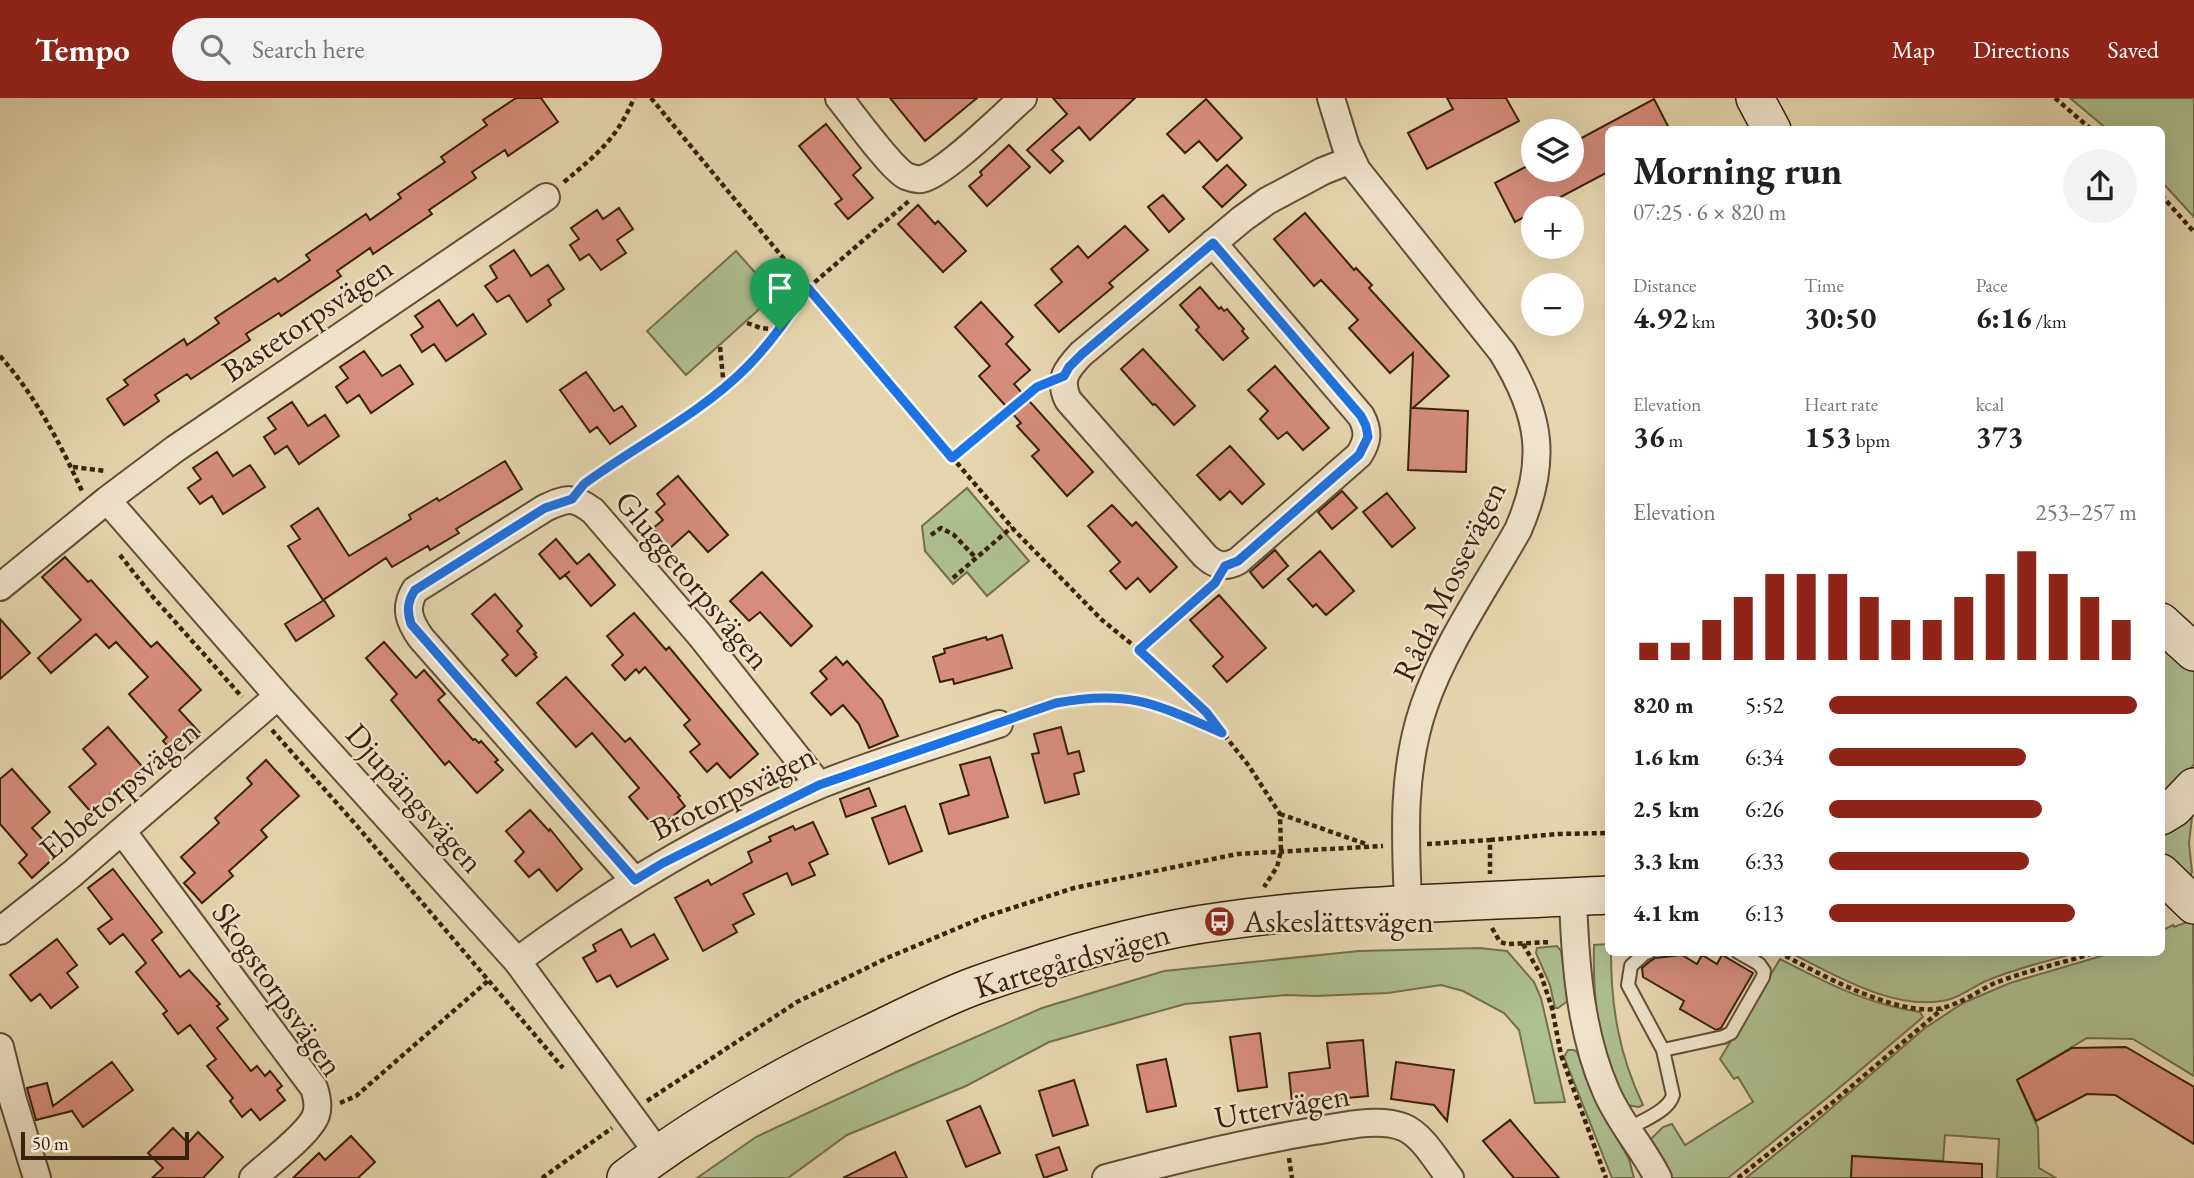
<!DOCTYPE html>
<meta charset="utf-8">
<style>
:root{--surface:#fff;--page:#f2f2f2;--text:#202124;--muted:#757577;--accent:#8f2418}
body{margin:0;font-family:"EB Garamond",serif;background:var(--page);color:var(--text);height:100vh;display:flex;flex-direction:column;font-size:26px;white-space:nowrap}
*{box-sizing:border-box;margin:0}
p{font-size:23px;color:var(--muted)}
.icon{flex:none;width:38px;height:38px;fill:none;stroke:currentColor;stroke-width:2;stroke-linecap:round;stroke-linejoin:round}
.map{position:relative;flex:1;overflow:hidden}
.details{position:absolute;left:1605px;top:28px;width:560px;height:830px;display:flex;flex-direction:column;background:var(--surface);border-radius:10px;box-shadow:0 7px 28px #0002}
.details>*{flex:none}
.buttons{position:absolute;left:1521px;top:21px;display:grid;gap:14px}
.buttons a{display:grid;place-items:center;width:63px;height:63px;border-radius:50%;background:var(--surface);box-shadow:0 7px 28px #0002;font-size:35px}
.scale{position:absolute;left:21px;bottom:18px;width:168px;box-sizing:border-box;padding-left:7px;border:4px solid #38210d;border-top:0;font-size:19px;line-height:24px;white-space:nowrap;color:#38210d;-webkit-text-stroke:5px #efe4cb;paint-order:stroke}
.pin{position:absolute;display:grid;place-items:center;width:60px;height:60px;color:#fff;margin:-72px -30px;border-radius:50% 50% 50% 0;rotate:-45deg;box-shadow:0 0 7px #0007}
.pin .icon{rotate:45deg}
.round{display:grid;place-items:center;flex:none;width:74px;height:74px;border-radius:37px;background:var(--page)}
.headline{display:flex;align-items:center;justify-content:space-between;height:119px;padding:0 28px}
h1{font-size:38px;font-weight:700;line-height:52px}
.figures{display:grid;grid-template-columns:repeat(3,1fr);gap:10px;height:119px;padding:7px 28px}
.figures div{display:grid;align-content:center}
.figures b{font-size:30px;font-weight:700}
.figures small{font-size:19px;font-weight:400}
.figures p{font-size:19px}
.chart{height:196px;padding:14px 28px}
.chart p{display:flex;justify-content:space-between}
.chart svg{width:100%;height:126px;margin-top:7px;stroke:var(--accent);stroke-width:6}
ul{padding:0 28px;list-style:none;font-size:23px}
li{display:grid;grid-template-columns:112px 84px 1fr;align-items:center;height:52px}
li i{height:18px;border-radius:9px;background:var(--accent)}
header{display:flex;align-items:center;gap:42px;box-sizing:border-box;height:98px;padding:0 35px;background:var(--accent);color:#fff}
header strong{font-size:33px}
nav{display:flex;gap:38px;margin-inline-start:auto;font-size:24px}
.search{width:490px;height:63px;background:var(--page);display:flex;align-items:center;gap:18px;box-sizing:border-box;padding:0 24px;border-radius:38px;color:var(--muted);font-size:26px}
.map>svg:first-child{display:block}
.green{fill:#aebf90;stroke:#73704e;stroke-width:2}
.building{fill:#d78d7d;stroke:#38210d;stroke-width:2}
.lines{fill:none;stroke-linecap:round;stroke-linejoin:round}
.lane-casing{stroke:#644e36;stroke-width:16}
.street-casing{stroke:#644e36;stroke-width:30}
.secondary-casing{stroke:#38210d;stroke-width:40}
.path{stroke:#38210d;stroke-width:4.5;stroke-dasharray:5 3.5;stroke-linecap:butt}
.lane{stroke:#efe4cb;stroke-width:12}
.street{stroke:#efe4cb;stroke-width:26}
.secondary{stroke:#efe4cb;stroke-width:37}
.route-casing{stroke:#fff;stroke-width:14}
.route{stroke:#1a73e8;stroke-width:9}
.labels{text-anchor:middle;stroke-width:5;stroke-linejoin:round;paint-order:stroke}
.street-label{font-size:32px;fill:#38210d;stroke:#efe4cb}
.poi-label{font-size:32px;fill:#38210d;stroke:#efe4cb;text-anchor:start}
</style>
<header>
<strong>Tempo</strong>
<div class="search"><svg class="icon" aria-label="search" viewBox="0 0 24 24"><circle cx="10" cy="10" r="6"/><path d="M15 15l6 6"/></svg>Search here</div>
<nav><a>Map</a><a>Directions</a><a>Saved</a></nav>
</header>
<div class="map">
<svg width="2194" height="1080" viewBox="0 0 2194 1080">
<rect width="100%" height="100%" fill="#e6d6af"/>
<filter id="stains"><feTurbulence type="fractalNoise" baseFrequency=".00286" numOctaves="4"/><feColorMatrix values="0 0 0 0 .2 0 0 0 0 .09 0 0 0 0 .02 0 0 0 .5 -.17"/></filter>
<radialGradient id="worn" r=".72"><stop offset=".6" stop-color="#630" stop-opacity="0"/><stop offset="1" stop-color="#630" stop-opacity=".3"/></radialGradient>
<!-- green -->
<path class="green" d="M2070 0H2194V119L2161 83V32L2107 31Z
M736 153 775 197 686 277 647 233Z
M967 390 1029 463 987 498 967 474 953 486 925 453 922 428Z
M2161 537 2189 565 2194 574V666L2181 686 2161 703Z
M2193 711 2189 745 2192 774 2190 778 2161 761V728Z
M2193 822 2194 978 2133 941 2087 940 2017 982 2038 1030 2039 1070 2056 1080H1997L1999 1041 1945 1037 1943 1063 1853 1058 1851 1080H1746L1814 1025 1925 930 1963 905 2010 885 2115 854H2161V833L2173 827 2174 829Z
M1608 846V854H1611C1611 909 1619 957 1643 1007L1639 1009 1626 1007C1620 992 1611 977 1606 962 1595 923 1593 886 1594 847Z
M1557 848 1561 853 1569 902 1558 910H1555L1550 887 1536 855 1537 850Z
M1479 850 1507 853 1534 884 1541 900 1565 1004 1535 1005 1519 932 1504 915 1463 893 1441 887 1388 895 1315 898 1286 897 1185 906 1049 944 966 988 847 1037 788 1080H697L756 1039 896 974 1042 910 1164 873 1359 853Z
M1789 854H2080C2048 863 2016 870 1986 883 1974 888 1961 899 1947 902 1896 914 1834 877 1789 854Z
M1780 861C1827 885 1866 906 1920 914L1923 919 1832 996 1728 1080H1670L1647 1045 1663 1029 1672 1026 1685 1047 1753 1004 1738 979 1734 981 1720 961Z
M1568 952H1574L1577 954 1596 1004 1629 1061 1634 1080H1612L1564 959Z"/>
<!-- building -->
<path class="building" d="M516 0H541L558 24 508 58 505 52 472 74 476 80 429 112 432 116 373 156 370 150 337 173 341 178 281 218 279 215 246 236 250 242 191 281 187 276 155 297 159 303 124 327 107 301 128 287 124 282 184 241 187 247 219 225 215 220 275 180 278 184 310 162 306 157 366 116 370 122 401 100 398 96 445 64 441 59 487 27 483 22Z
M890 0H977L925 43Z
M1053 0H1135L1090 42 1079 29 1052 52 1063 63 1050 75 1027 52 1067 16Z
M1447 0H1506L1519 23 1427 71 1408 35 1453 11Z
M1206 1 1242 40 1217 63 1199 43 1185 55 1167 36Z
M1654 1 1670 32H1608V74L1540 110H1533V114L1515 124 1495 85 1533 65V72H1572V45Z
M826 26 861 70 853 77 873 100 848 121 835 106 842 101 799 48Z
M1009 47 1030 69 987 108 969 88 982 77 980 74Z
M1227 67 1246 87 1222 109 1203 89Z
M1163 97 1184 121 1169 134 1148 109Z
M918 107 935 126 938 123 966 153 943 174 898 126Z
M619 110 633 131 617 142 626 155 601 172 589 156 580 162 570 147 579 141 571 130 597 112 603 121Z
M1305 115 1354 172 1356 170 1372 187 1369 190 1449 278 1413 310 1468 313 1466 374 1408 372 1413 255 1390 275 1349 230 1358 222 1321 182 1314 188 1274 141Z
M1125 128 1148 152 1109 185 1113 189 1059 234 1035 207 1062 184 1051 171 1078 148 1088 160Z
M514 152 531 178 548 167 564 191 548 202 551 207 527 224 509 197 497 204 485 188 497 180 490 168Z
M1200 189 1219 211 1221 209 1224 213 1227 211 1244 231 1242 233 1248 240 1223 262 1196 232 1199 229 1180 207Z
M439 202 457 228 473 216 486 236 446 263 434 246 422 254 411 237 423 229 415 218Z
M981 204 1013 239 1006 246 1030 272 1014 286 1093 374 1067 398 1032 358 1039 352 1017 328 1021 325 979 278 990 268 955 229Z
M1143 251 1195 308 1174 327 1155 306 1153 307 1121 271Z
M364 253 382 278 400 267 413 286 371 315 359 297 347 305 336 289 348 280 340 269Z
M1275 268 1329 330 1303 352 1287 334 1278 341 1260 321 1268 313 1248 292Z
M586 274 614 313 622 308 636 328 610 346 597 329 590 334 560 292Z
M292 304 308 328 325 317 339 338 299 366 287 348 275 356 264 339 276 331 268 320Z
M1230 348 1264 386 1242 406 1230 393 1220 402 1197 377Z
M217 354 233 378 250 367 265 389 223 416 212 398 200 406 188 390 201 381 193 370Z
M505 363 522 391 456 431 459 435 430 452 428 448 392 469 386 460 323 502 288 448 300 441 291 428 318 410 349 458 411 421 409 417 437 400 439 403Z
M678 378 728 437 708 454 689 433 669 451 652 431 663 422 656 414 665 406 657 396Z
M1342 393 1357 410 1332 431 1318 414Z
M1387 395 1415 430 1392 449 1363 414Z
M1112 407 1132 428 1136 424 1177 469 1150 494 1138 480 1126 491 1110 473 1120 464 1088 428Z
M556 441 577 466 589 456 615 487 591 508 565 477 570 473 560 481 539 456Z
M1275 452 1288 468 1263 490 1250 474Z
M1320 453 1354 493 1326 517 1316 506 1313 509 1288 481Z
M65 459 88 484 91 482 151 549 157 544 201 592 179 612 200 635 176 657 163 643 167 639 129 596 148 579 116 544 109 550 96 536 51 575 38 560 81 522 42 479Z
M762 474 812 528 791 548 760 514 749 523 730 503Z
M495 496 522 528 517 533 536 555 534 556 537 559 516 578 502 562 508 557 472 516Z
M1219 497 1266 550 1227 584 1213 568 1223 559 1190 522Z
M324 502 334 518 296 543 285 526Z
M634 515 666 552 669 549 758 656 730 680 717 665 707 674 690 654 700 646 684 627 690 622 645 569 639 575 636 571 625 582 612 567 623 557 607 538Z
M0 521 30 555 0 581Z
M1002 537 1012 570 954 586 953 581 940 584 933 559 945 555 944 551 986 539 987 542Z
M384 544 416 580 424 572 445 596 438 602 473 642 475 641 479 645 481 643 498 662 495 664 503 672 477 695 449 663 445 667 391 602 397 596 366 560Z
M836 559 843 567 847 563 882 602 898 638 869 650 859 626 843 607 831 617 811 595 827 581 820 573Z
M566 579 625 644 630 640 680 698 678 699 685 708 657 732 629 699 639 690 592 635 576 649 537 605Z
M108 629 146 673 126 691 122 686 91 714 69 689 96 666 83 651Z
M1061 629 1068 656 1079 653 1084 673 1074 676 1079 696 1045 705 1032 656 1039 655 1034 636Z
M990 659 1008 719 949 736 940 706 969 697 960 667Z
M266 662 299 698 261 732 267 739 229 773 233 778 202 805 184 785 195 775 181 759 219 725 215 720 252 686 247 680Z
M12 671 50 714 32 730 57 757 32 780 19 765 27 757 0 726V681Z
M869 690 876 708 846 719 840 701Z
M905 708 922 753 889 766 872 720Z
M530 712 549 733 550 731 582 771 557 793 539 771 529 779 515 763 524 754 506 733Z
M813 724 828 756 809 765 815 777 792 787 787 775 743 796 754 816 733 827 737 834 703 853 675 800 708 782 711 787 752 764 748 754 771 743 769 739 793 728 795 732Z
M113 771 162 834 152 842 180 879 189 872 220 906 217 908 228 921 217 930 251 973 257 968 265 978 270 973 282 988 277 992 285 1002 260 1022 251 1011 242 1019 230 1003 233 1000 207 968 216 961 190 927 178 936 163 916 167 913 136 874 146 865 123 836 110 846 98 831 112 821 88 790Z
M621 831 631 849 654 836 668 861 617 889 610 877 597 884 583 860 596 853 593 847Z
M57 841 77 867 67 875 78 889 51 910 40 896 31 903 10 877Z
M1682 857 1697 866 1702 857 1717 866 1722 857 1753 875 1721 930 1716 932 1680 911 1684 903 1643 879 1642 870 1649 864 1655 860Z
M1260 935 1267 989 1238 993 1230 939Z
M1363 942 1368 998 1292 1005 1289 975 1330 970 1327 945Z
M2126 949 2194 989V1046L2115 997 2087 996 2036 1023 2017 982 2072 950Z
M1166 961 1176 1008 1147 1014 1137 967Z
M112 964 133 992 83 1029 72 1013 36 1022 27 990 47 985 53 1008Z
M1396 964 1454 972 1447 1023 1434 1007 1391 1001Z
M1074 982 1088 1027 1053 1038 1039 993Z
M980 1008 1000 1055 966 1069 947 1023Z
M1510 1022 1559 1080H1514L1483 1043Z
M173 1030 188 1045 198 1034 223 1059 203 1080H152L163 1070 148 1055Z
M351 1038 375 1064 358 1080H293L319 1055 325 1062Z
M1059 1049 1067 1072 1044 1080 1036 1057Z
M895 1054 907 1080H843Z
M1852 1058 1982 1066V1080H1851Z"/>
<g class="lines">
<defs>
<path id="lane" d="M1663 952 1723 939 1731 935 1763 879 1764 873 1759 866 1738 854
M1628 1031C1641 1023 1669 1013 1673 997L1663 952 1628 887 1631 868 1644 856 1649 854"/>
<path id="street" d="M839 0C853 17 890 69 906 78 911 80 916 82 922 81 946 75 1001 19 1023 0
M1331 0 1346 49 1357 72 1502 254C1541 317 1548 363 1518 432 1487 487 1444 549 1424 608 1402 672 1405 737 1408 804
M1213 145 1361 318C1369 333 1368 343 1359 357L1238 463C1225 470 1216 468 1205 458L1068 302C1058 281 1067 271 1081 256L1242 121 1267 103 1323 73 1351 62
M107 402 278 598 517 863 658 1055
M0 489 107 402 175 351 546 99
M122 733 314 990C317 999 319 1008 316 1017 310 1035 268 1066 253 1080
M634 782 421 540C409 523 404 510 415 492L545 410C567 400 573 398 593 413L700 537 819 687
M1573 799C1575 863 1580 934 1606 993 1619 1024 1643 1050 1658 1080
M0 833 72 776 278 598
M517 863C612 793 713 731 822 686 880 663 940 645 999 626
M0 949 13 1002 37 1080
M1106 1080C1174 1062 1243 1045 1314 1033 1340 1029 1377 1019 1403 1029 1423 1037 1437 1064 1450 1080"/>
<path id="secondary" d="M1755 0 1772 32
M2161 524 2194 554
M2161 718 2174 710 2194 689
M2161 775 2194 807
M626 1080C698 1025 776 981 857 942 897 923 936 902 977 887 1056 859 1140 834 1223 823 1352 805 1479 804 1608 797"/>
</defs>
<!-- lane casing -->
<use href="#lane" class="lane-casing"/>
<!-- street casing -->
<use href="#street" class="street-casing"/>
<!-- secondary casing -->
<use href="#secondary" class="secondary-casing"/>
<!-- path -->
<path class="path" d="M651 0 808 190 1015 433 1102 522 1139 552 1206 614 1249 668 1280 716 1281 753 1277 769 1264 789
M2055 0 2092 32
M564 84C597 56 617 41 634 0
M2161 97 2194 134
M747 225 761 230 780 232
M720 249 724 290
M0 258C35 297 60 345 82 393
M952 360 1041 287
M73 369 106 373
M587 384 724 290 747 269 780 232 808 190 910 102
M931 437 941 430 954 437 976 460
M120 457 153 499 242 599
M953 480 1012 429
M1139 552 1212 488
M1020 618C1109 585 1138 598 1222 635
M272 632 357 728 563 970
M1280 716 1366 746
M1490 742 1558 736 1608 735
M1427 746 1490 742V776
M1492 830 1500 844 1507 846 1551 844
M1523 846 1541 877 1552 910 1561 957 1606 1080
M1778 854C1816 874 1898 920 1942 910 1960 906 1978 893 1995 885 2028 872 2063 865 2097 854
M647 1003 797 904 887 860 984 819 1074 790 1237 756 1383 748
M340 1005 356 998 489 882
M1289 1060 1292 1080
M542 1080 612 1030
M1738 1080 1833 1004 1942 911"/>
<!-- lane -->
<use href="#lane" class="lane"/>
<!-- street -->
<use href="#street" class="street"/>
<!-- secondary -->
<use href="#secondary" class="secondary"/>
</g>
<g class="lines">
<defs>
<path id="route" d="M1213 145 1361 318 1366 328 1368 339 1359 357 1238 463 1225 468 1215 485 1139 552 1206 614 1222 635C1156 606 1130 591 1056 605L819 687 663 765 635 782 411 526C407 513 407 504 415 492L545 410 572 401 584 386C637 347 699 317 746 270 770 246 789 218 808 190L952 360 1037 289 1064 278 1069 269 1082 256Z"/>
</defs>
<!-- route casing -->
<use href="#route" class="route-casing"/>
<!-- route -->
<use href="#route" class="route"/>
</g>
<!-- icons -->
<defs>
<symbol id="bus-disc" viewBox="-11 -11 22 22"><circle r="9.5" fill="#8f2418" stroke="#efe4cb"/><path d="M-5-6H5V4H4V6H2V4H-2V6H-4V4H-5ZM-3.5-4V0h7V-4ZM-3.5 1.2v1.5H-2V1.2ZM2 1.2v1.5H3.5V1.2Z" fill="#fff"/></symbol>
</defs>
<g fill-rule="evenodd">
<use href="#bus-disc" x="1202" y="806" width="35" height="35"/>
</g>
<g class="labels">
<!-- street labels -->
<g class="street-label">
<text transform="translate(307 221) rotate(-34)" y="11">Bastetorpsvägen</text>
<text transform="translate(693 482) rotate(50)" y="11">Gluggetorpsvägen</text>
<text transform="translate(1449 483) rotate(-64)" y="11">Råda Mossevägen</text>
<text transform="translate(119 692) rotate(-40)" y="11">Ebbetorpsvägen</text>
<text transform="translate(733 694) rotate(-26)" y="11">Brotorpsvägen</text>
<text transform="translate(415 700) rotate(48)" y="11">Djupängsvägen</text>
<text transform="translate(1072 862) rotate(-16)" y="11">Kartegårdsvägen</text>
<text transform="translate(278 891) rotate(55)" y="11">Skogstorpsvägen</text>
<text transform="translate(1282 1008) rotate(-10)" y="11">Uttervägen</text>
</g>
<!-- poi labels -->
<g class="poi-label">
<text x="1243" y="834">Askeslättsvägen</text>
</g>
</g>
<rect width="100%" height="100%" filter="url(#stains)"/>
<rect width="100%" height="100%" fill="url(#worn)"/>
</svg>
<div class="buttons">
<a><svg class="icon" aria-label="layers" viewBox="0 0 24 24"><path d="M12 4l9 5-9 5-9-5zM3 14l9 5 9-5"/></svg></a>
<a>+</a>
<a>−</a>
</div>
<div class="scale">50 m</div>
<div class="pin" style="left:780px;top:232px;background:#1e9e55"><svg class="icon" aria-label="arrive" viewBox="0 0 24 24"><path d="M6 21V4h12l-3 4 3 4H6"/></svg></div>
<section class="details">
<div class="headline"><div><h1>Morning run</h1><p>07:25 · 6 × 820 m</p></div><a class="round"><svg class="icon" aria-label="share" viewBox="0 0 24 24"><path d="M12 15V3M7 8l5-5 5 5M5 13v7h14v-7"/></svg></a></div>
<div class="figures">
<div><p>Distance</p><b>4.92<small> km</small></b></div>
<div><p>Time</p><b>30:50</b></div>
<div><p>Pace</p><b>6:16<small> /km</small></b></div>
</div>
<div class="figures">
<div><p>Elevation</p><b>36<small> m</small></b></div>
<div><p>Heart rate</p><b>153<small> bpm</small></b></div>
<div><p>kcal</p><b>373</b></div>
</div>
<div class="chart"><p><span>Elevation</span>253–257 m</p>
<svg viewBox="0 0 160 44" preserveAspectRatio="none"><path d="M5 44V38M15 44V38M25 44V30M35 44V22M45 44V14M55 44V14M65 44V14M75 44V22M85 44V30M95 44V30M105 44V22M115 44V14M125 44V6M135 44V14M145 44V22M155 44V30"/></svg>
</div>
<ul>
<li><b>820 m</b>5:52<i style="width:100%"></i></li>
<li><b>1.6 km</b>6:34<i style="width:64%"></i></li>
<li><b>2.5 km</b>6:26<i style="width:69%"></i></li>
<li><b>3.3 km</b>6:33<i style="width:65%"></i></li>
<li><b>4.1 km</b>6:13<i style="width:80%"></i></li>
</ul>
</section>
</div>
